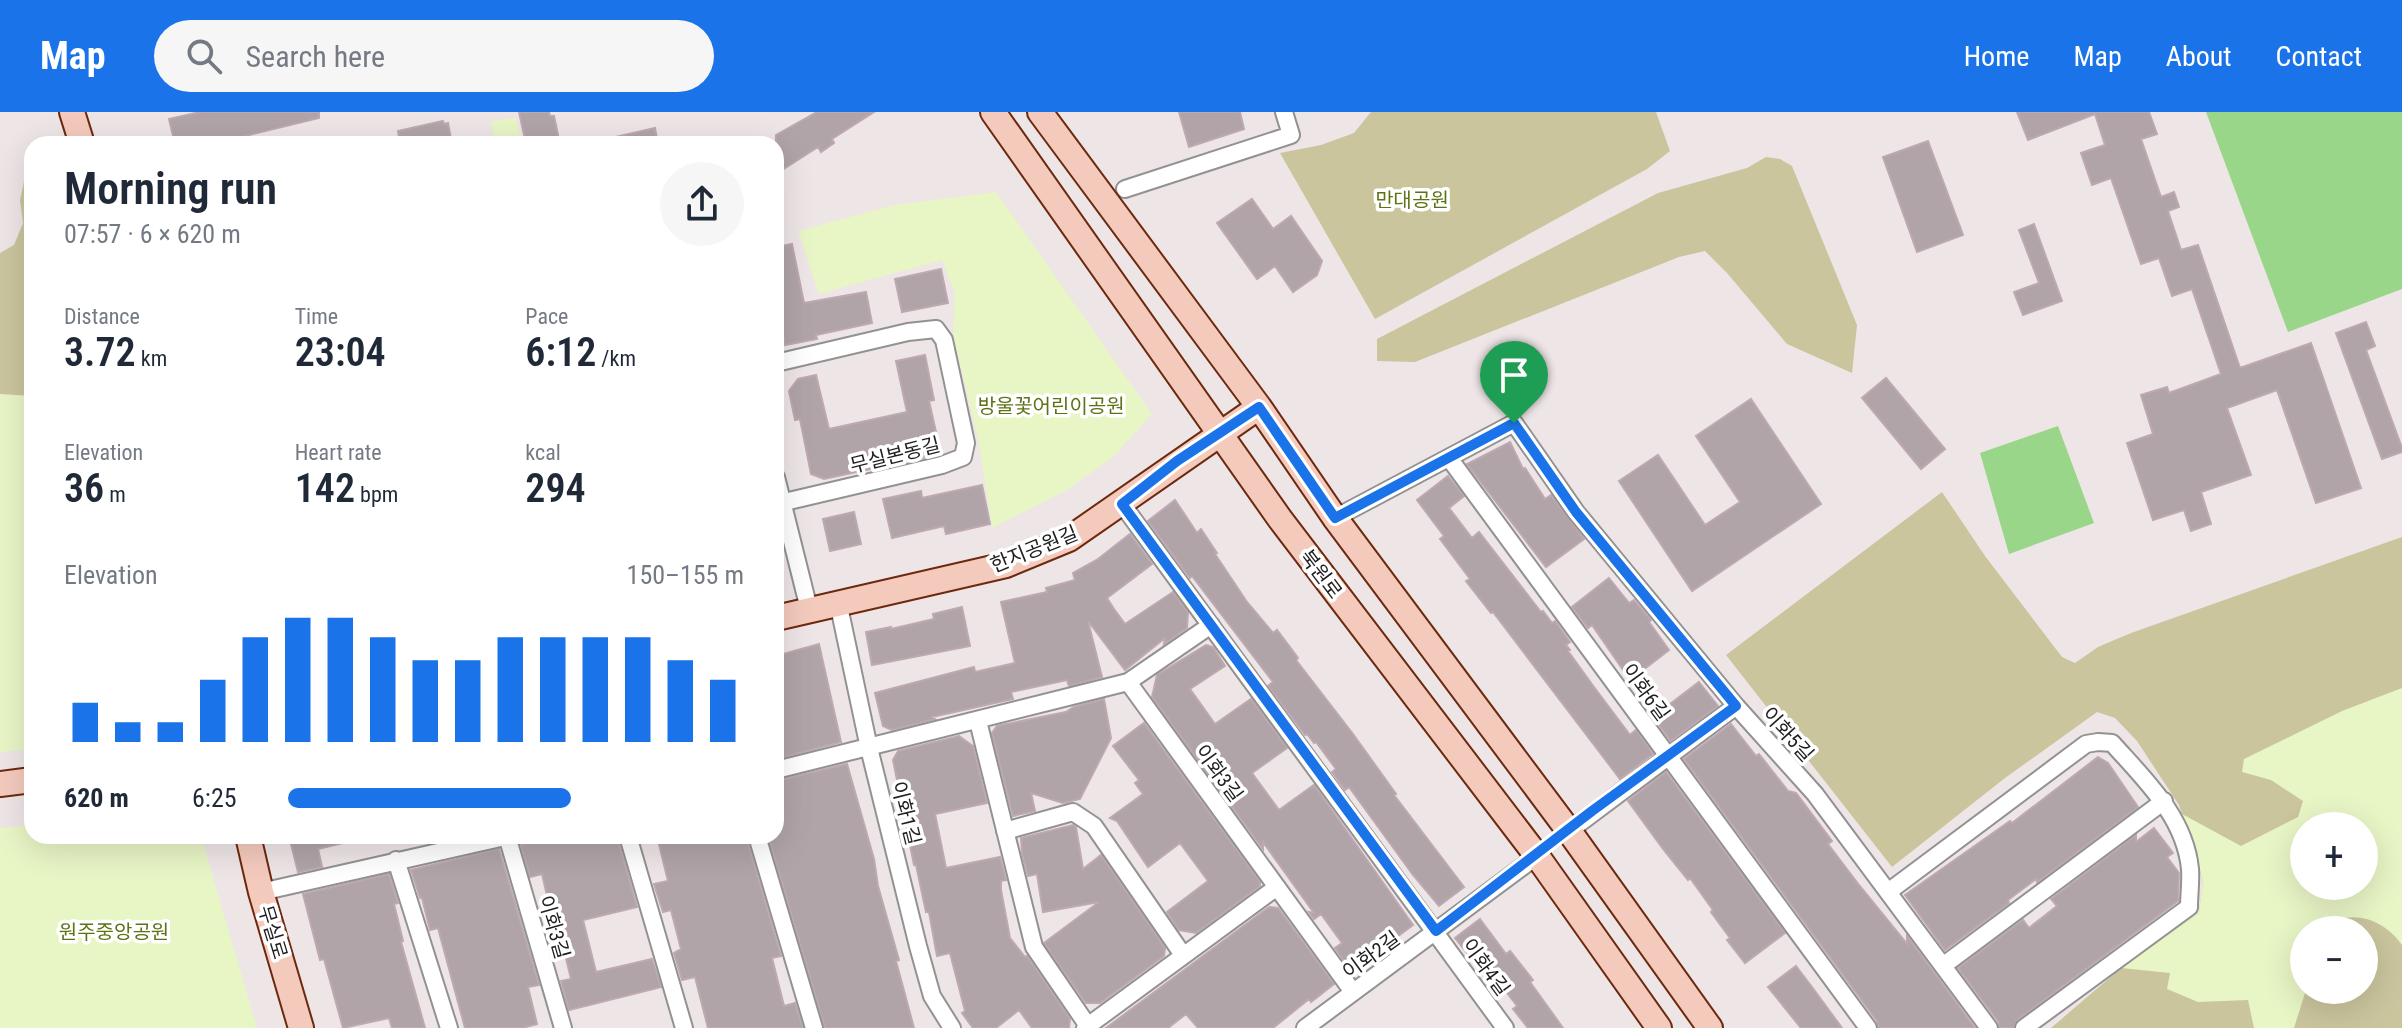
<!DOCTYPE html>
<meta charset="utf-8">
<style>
:root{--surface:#fff;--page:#f6f6f7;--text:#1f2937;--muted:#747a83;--accent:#1a73e8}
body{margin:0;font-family:"Roboto Condensed","Noto Sans KR",sans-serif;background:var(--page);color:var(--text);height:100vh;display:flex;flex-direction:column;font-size:30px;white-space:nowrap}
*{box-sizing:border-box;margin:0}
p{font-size:26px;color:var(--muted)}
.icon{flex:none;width:44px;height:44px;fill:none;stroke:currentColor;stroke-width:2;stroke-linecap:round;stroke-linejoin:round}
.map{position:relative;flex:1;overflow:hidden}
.side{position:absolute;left:24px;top:24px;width:760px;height:708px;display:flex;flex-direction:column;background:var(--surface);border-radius:24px;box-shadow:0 8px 32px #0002}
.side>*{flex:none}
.buttons{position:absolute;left:2290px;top:700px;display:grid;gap:16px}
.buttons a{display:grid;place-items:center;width:88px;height:88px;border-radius:50%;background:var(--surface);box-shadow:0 8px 32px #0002;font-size:40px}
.pin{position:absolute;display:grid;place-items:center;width:68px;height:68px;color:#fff;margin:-82px -34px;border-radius:50% 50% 50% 0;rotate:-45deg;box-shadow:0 0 8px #0007}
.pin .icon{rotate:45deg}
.round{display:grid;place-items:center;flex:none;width:84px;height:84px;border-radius:42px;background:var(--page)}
.overview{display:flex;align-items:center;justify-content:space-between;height:136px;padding:0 40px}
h1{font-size:44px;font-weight:600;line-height:60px}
.stats{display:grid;grid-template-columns:repeat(3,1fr);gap:12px;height:136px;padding:8px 40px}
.stats div{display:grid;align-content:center}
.stats b{font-size:40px;font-weight:600}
.stats small{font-size:22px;font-weight:400}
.stats p{font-size:22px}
.chart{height:224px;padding:16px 40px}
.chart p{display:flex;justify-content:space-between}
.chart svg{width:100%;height:144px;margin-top:8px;stroke:var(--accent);stroke-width:6}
ul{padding:0 40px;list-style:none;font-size:26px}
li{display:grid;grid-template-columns:128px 96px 1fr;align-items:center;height:60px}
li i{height:20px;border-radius:10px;background:var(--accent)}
header{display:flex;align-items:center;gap:48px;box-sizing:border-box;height:112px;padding:0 40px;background:var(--accent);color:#fff}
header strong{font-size:38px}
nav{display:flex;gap:44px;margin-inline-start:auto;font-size:28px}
.search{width:560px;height:72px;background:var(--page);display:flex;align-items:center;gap:20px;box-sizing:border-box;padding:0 28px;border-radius:44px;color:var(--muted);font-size:30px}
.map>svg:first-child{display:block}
.forest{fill:#cac59d;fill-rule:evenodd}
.park{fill:#e8f5c5;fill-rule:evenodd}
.pitch{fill:#99d689}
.building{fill:#b0a4a8;stroke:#bea8b1;stroke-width:2}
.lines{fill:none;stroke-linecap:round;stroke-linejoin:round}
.street-casing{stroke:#929292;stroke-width:20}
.secondary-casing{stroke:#6c290e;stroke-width:28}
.street{stroke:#fff;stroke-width:16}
.secondary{stroke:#f4cabd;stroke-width:24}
.route-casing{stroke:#fff;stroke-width:16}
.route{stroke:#1a73e8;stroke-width:10}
.labels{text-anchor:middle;stroke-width:7;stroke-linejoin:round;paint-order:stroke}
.park-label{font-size:20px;fill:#5a7315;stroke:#fff}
.street-label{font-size:20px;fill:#1e1e1e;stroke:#fff}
</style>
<header>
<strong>Map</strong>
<div class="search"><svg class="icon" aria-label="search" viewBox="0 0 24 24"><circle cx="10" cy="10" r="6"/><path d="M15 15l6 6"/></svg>Search here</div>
<nav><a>Home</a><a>Map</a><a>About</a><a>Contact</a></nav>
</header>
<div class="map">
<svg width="2402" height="916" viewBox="0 0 2402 916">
<rect width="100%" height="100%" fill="#eee5e6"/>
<!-- forest -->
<path class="forest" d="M1371 0H1656L1670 39 1647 57 1375 207 1280 41 1321 33 1354 21Z
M32 33V466L0 445V141L14 133 23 111 20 88Z
M1766 45 1780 47 1792 54 1857 213 1852 261 1787 232 1727 161 1705 139 1679 145 1415 250 1377 249V227L1658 81 1747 56Z
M1942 380 1985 444 2062 545 2075 551 2098 535 2131 521 2402 425V916H2051L2121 856 2199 801 2203 768 2179 693 2137 629 2115 606 2097 600 2005 666 1892 755 1726 543ZM2304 714H2364V774H2304ZM2304 818H2364V878H2304Z"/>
<!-- park -->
<path class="park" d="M516 6 522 32H495L491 13 493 9Z
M996 80 1152 302 1112 346 1065 379 992 416 979 331 953 223 955 181 942 148 819 182 798 119 894 93Z
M0 282 32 284V637L0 640Z
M2402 576V833C2384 807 2348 794 2323 818H2304V878H2306L2294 916H2254L2248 888 2198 890 2167 877 2170 861 2121 856 2199 801 2203 768 2182 702 2241 734 2298 705 2303 689 2271 668 2242 660 2244 647 2342 599ZM2304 714H2364V774H2304Z
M32 713V724H201L257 916H0V716Z"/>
<!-- pitch -->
<path class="pitch" d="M2206 0H2402V177L2288 220Z
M2058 314 2094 411 2009 442 1980 341Z"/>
<!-- building -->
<path class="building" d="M200 0H319V6L245 24 246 29 232 32 231 27 209 32H175L169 7Z
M519 0H549L550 4H554L560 32H526Z
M817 0H874L832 27 834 31 821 40 818 35 776 62V23Z
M1179 0H1240L1244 17 1189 35Z
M2017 0H2149L2157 22 2141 27 2161 85 2174 80 2179 95 2168 99 2181 138 2198 133 2240 256 2311 231 2361 376 2316 391 2277 278 2227 296 2251 363 2201 380 2211 412 2191 419 2184 398 2153 408 2127 331 2153 322 2141 283 2167 275 2169 281 2221 262 2192 177 2172 184 2159 146 2141 152 2111 66 2092 73 2081 41 2105 33 2095 2 2028 28Z
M443 9 444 12 448 11 452 32H400L398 19Z
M655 16 658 32H611V26Z
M1928 29 1963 123 1917 140 1883 45Z
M1252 87 1273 117 1291 104 1322 149 1317 163 1293 180 1275 154 1257 167 1217 111Z
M2034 112 2062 189 2023 203 2014 180 2039 171 2019 118Z
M792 132 804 191 866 180 872 211 816 223 817 227 785 233 776 190V135Z
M941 157 948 191 902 200 895 167Z
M2366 210 2375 234 2366 238 2402 336V340L2382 347 2336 221Z
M925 243 934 288 929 289 941 342 824 367 811 362 800 307 795 308 789 279 798 267 816 263 829 317 907 300 896 249Z
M1886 266 1945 337 1921 357 1862 286Z
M1751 287 1821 392 1692 479 1619 369 1658 343 1705 413 1740 390 1696 324Z
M1510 330 1523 357 1525 356 1545 387 1551 383 1584 427 1546 455 1467 352Z
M1448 364 1464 384 1449 396 1472 426 1479 420 1541 500 1543 499 1552 511 1555 509 1570 530 1566 533 1570 538 1568 539 1594 575 1630 623 1636 618 1653 642 1620 667 1493 500 1491 501 1466 469 1470 467 1440 427 1444 424 1417 388Z
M982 373 990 412 946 422 944 414 892 426 883 387 921 379 922 386Z
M1175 388 1197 421 1201 417 1217 441 1215 442 1247 490 1273 521 1277 518 1298 546 1296 548 1353 622 1396 682 1394 683 1464 775 1439 794 1413 763 1349 675 1345 678 1332 660 1336 657 1316 630 1314 631 1307 622 1305 623 1268 574 1273 570 1192 464 1190 466 1148 409Z
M854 400 861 432 830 439 823 407Z
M1130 422 1152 452 1107 486 1114 497 1125 512 1173 480 1188 500 1187 516 1164 532 1165 526 1125 558 1088 509 1102 565 1069 574 1067 568 1011 580 1013 587 932 605 935 607 892 618 883 614 875 581 974 555 975 560 1015 551 1001 490 1047 480 1046 476 1075 468 1073 461 1098 447Z
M1609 466 1629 491 1634 488 1651 508 1649 510 1669 538 1630 568 1592 513 1588 516 1572 495Z
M962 495 970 534 872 553 866 520 891 515V517L934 507 933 502Z
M819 532 841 630 776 647V544Z
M1206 533 1213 535 1225 554 1190 577 1215 612 1251 587 1287 636 1252 661 1279 698 1314 673 1413 813 1351 859 1335 836 1342 831 1321 802 1314 807 1309 800 1314 801 1263 730V737L1152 585 1157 563Z
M1699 570 1718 594 1671 629 1653 605Z
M1104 587 1111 626 1080 687 1063 691 1031 681 1035 699 1013 704 992 621 997 614 1066 600 1074 595Z
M1144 611 1260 770V774L1196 821 1179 818 1167 800 1208 769 1180 731 1148 755 1117 709 1110 706 1143 682 1135 671 1139 668 1113 634Z
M1731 612 1756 644 1759 642 1788 679 1796 681 1832 729 1828 732 1859 773 1907 832V824L1975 916H1879L1877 909 1684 647Z
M959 624 973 634 987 691 935 702 946 756 1000 745 1006 768 1001 769V778L1010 826 1025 845 1027 844 1070 907 1069 916H1032L1019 898 996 916H973L962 901 965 899 950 841 937 844 929 800H926L916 753H914L893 648 898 639Z
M2098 645 2108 651 2138 695 2037 770 2036 767 2008 788 2009 791 1945 838 1905 783 2010 709 2012 711Z
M847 652 874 747 878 774 899 848 896 849 914 916H825L768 724H776V669Z
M1666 660 1785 821 1745 851 1727 828 1730 826 1711 800 1713 798 1690 766 1688 768 1663 737 1628 689Z
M1073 713 1076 715 1083 757 1101 743 1165 836 1164 844 1100 891H1086L1044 831 1099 790 1043 800 1037 762 1028 764 1022 741 1021 726Z
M2154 716 2173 741 2167 745 2179 761 2178 789 2018 907 2013 916H2000L1998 909 1958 856 2023 808 2029 816 2057 794 2051 787 2136 723V730Z
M289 724H346L347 730 318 737 322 755 298 760Z
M556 724H617L637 795 583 808 596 860 652 847 661 875 569 898 561 869 571 867 558 813 554 814 542 762 530 765 521 733Z
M657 724H746L781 844 772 846 784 894 795 891 803 916H708L695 865 682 868 674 841 681 837 671 798 663 800 654 772 668 769Z
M499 737 539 873 528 875 537 912 522 916H465L438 816 430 818 422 786H420L411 758Z
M389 762 398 791 394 792 403 829 401 830 425 916H392L389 906 343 916 324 847 320 848 303 782Z
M1269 795 1278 796 1334 872 1311 890 1309 887 1273 916H1198L1186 902 1168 916H1106Z
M1480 807 1506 842 1510 839 1533 868 1530 870 1563 916H1528L1513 897 1517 894 1484 851 1478 855 1455 826Z
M1796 854 1812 875 1842 916H1801L1768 875Z"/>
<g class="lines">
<defs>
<path id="street" d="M1125 77 1291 23 1284 0
M776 251 908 220 936 217 944 228 966 331 963 345 942 353 776 392
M1449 346 1868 916
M776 365 809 497
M1122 392 1505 916
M1335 406 1514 311 1576 400 1736 594 1815 682 1989 916
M838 490 869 636 918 834 932 884 952 916
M1128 570 1353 880
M978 609 1034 835 1088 914
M776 658 1128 570 1211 513
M1005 719 1073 700 1094 714 1183 843
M1569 719 1736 594
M507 724 563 916
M628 724 684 916
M757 724 814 916
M396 748 449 916
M261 780 509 724
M1888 780 2086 632 2098 630 2112 631C2145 668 2185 705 2190 757 2191 769 2189 783 2189 795L2024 916
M1944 853 2164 689
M1085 916 1277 775
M1305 916 1537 744"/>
<path id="secondary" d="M72 0 82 32
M993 0 1280 407 1537 744 1659 916
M1040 0 1259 295 1335 406 1569 719 1710 916
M776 506 1006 453 1069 427 1259 295
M0 672 32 668
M248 724 261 780 301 916"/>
</defs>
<!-- street casing -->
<use href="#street" class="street-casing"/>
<!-- secondary casing -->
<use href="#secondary" class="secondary-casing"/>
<!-- street -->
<use href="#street" class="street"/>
<!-- secondary -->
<use href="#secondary" class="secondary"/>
</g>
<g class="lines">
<defs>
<path id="route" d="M1259 295 1335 406 1514 311 1576 400 1736 594 1592 699 1436 819 1122 392 1177 349Z"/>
</defs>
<!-- route casing -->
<use href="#route" class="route-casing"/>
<!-- route -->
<use href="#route" class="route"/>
</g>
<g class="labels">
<!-- park labels -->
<g class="park-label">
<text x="1412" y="95">만대공원</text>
<text x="1051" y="301">방울꽃어린이공원</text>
<text x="114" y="827">원주중앙공원</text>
</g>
<!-- street labels -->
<g class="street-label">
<text transform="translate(895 343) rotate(-14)" y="7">무실본동길</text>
<text transform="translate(1034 437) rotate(-22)" y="7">한지공원길</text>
<text transform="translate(1321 462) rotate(53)" y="7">북원로</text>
<text transform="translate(1646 580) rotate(54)" y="7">이화6길</text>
<text transform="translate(1788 622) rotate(48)" y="7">이화5길</text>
<text transform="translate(1219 661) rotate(54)" y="7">이화3길</text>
<text transform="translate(906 701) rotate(76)" y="7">이화1길</text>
<text transform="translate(554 815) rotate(74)" y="7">이화3길</text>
<text transform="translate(273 820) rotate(73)" y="7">무실로</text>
<text transform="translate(1371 843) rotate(-36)" y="7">이화2길</text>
<text transform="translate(1486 855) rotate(54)" y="7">이화4길</text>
</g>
</g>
</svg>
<div class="buttons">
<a>+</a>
<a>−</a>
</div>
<div class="pin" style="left:1514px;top:311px;background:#1e9e55"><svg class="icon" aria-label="arrive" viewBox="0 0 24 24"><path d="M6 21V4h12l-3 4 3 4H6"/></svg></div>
<section class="side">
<div class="overview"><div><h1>Morning run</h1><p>07:57 · 6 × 620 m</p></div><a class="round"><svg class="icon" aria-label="share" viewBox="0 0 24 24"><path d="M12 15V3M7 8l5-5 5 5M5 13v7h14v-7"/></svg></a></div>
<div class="stats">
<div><p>Distance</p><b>3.72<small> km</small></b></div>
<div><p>Time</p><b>23:04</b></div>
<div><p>Pace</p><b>6:12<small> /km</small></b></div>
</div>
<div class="stats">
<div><p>Elevation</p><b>36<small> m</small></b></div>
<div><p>Heart rate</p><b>142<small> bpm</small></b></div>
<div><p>kcal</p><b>294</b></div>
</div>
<div class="chart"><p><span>Elevation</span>150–155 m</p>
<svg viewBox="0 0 160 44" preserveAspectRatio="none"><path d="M5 44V32M15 44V38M25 44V38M35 44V25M45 44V12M55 44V6M65 44V6M75 44V12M85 44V19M95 44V19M105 44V12M115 44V12M125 44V12M135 44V12M145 44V19M155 44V25"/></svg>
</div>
<ul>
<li><b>620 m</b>6:25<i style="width:62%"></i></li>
</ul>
</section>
</div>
